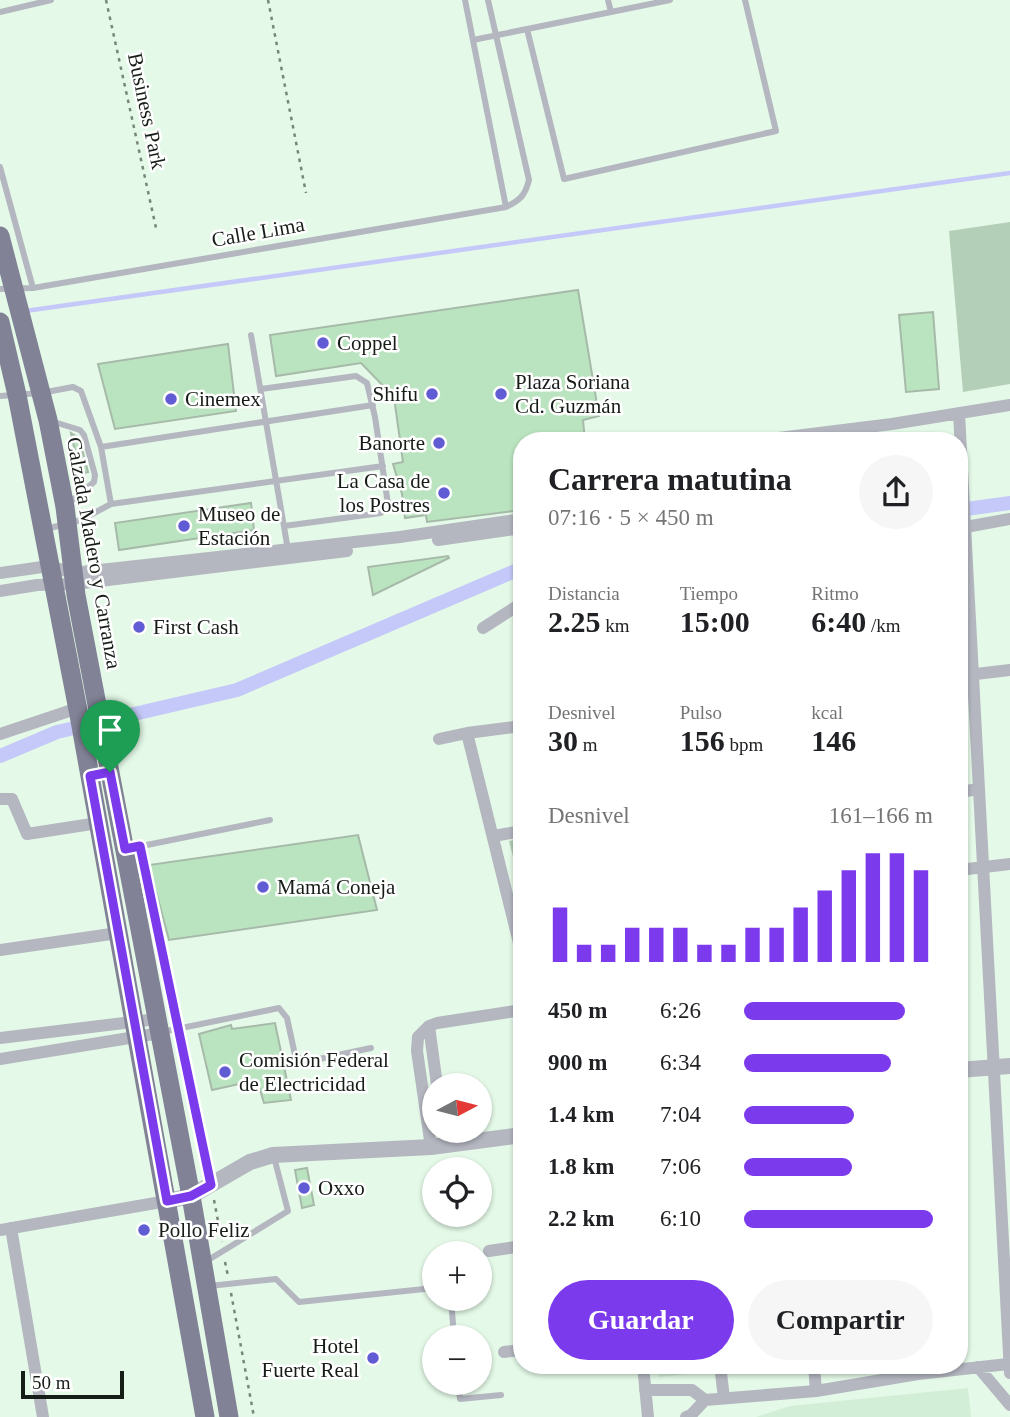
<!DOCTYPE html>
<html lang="es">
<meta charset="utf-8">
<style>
:root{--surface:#fff;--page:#f6f6f6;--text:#202124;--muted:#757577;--accent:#7c3aed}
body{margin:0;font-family:"Times New Roman",serif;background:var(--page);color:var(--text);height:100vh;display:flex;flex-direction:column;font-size:26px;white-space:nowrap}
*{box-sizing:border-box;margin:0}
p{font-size:23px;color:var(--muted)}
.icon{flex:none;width:38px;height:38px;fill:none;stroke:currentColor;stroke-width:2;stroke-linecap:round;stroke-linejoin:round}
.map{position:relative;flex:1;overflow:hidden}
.drawer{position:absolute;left:513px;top:432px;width:455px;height:942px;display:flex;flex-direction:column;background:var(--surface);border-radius:28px;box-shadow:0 2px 5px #0004}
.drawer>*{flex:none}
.needle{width:46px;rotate:83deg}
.controls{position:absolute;left:422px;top:1073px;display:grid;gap:14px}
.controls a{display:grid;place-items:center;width:70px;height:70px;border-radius:50%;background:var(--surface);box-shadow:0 2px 5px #0004;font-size:35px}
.scale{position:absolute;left:21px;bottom:18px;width:103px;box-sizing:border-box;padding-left:7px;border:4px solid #161d17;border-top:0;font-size:19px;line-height:24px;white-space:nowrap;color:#161d17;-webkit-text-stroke:5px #fff;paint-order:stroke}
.pin{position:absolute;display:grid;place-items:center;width:60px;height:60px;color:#fff;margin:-72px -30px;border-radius:50% 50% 50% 0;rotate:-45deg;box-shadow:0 0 7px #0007}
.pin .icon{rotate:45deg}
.round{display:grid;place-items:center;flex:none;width:74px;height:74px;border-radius:37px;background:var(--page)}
.summary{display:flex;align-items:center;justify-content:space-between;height:119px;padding:0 35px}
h1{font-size:32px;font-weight:800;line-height:52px}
.figures{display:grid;grid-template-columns:repeat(3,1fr);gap:10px;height:119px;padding:7px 35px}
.figures div{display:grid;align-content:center}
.figures b{font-size:30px;font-weight:800}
.figures small{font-size:19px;font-weight:400}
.figures p{font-size:19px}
.chart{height:196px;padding:14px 35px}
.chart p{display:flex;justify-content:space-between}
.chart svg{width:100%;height:126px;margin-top:7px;stroke:var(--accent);stroke-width:6}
.primary-button{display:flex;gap:14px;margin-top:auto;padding:14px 35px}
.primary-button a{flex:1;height:80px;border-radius:42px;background:var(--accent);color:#fff;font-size:28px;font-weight:800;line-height:80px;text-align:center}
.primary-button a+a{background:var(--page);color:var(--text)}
ul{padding:0 35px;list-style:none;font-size:23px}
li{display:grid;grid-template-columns:112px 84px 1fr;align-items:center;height:52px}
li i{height:18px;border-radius:9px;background:var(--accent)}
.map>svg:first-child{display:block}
.built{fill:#d3eed7}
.green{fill:#b4cfb7}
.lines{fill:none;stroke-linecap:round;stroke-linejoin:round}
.stream{stroke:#c5c9f9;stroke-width:4.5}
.canal{stroke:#c5c9f9;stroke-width:14}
.building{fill:#bae4bf;stroke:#a7baa9;stroke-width:2}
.path{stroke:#78867a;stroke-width:2.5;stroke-dasharray:3.5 5;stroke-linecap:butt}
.service{stroke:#b4b6c0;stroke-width:6}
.minor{stroke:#b4b6c0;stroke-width:12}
.tertiary{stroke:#b4b6c0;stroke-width:16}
.primary{stroke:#818295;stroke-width:19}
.route-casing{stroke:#fff;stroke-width:14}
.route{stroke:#7c3aed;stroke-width:9}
.poi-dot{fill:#615bd4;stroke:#fff;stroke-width:2.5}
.labels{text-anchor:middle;stroke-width:5;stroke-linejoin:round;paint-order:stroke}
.street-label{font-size:21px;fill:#161d17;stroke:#fff}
.poi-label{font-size:21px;fill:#161d17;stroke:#fff;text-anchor:start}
</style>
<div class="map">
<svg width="1010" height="1417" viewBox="0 0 1010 1417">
<rect width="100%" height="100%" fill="#e4f9e7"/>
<!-- built -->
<path class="built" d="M658 1365H707L708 1372 659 1377Z
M968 1388 971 1417H756L790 1406Z"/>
<!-- green -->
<path class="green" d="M1010 222V384L963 392 949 231Z
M521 839 522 887 521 888 509 841Z"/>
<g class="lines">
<!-- stream -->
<path class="stream" d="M25 311 1010 173"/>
<!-- canal -->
<path class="canal" d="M959 510 1010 503
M0 756 57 732 237 690 522 568"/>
</g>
<!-- building -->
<path class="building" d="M578 290 599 416 583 420 585 441H522V510L427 522 426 515 405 518 402 494 393 464 403 462 394 397 361 363 276 376 270 335Z
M933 312 939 389 906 392 899 315Z
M228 344 236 411 115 429 98 364Z
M71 433 79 438 88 472 80 474Z
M251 503 254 530 119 550 115 523Z
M448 556 449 558 373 595 368 567Z
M358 835 377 910 169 940 149 865Z
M275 1023 291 1100 264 1103 257 1080 212 1090 199 1034 231 1025 232 1029Z
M307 1168 314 1205 302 1208 295 1170Z"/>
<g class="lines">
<!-- path -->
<path class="path" d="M106 0 156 228
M268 0 306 193
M164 960 177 1019
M181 1039 208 1169
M214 1200 222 1242
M225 1262 228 1276
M231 1293 254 1417"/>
<!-- service -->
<path class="service" d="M465 0 506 207
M608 0 611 12
M0 12 51 0
M527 29 564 179 776 131 745 0
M473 40 670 0
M0 167 33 288
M0 289 33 288 506 207C520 200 525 196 529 180L488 0
M251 335 288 550
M261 389 356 376 367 383 375 417 388 504 381 513 284 526
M0 396 41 393 73 387 81 391 101 447 111 504
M51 421 80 430 84 435 95 475 94 482 69 503
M101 447 373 405
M46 529 81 520 111 504 383 466
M127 849 270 820
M162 1032 279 1008 287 1018 295 1055 305 1062 371 1048
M205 1262 288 1211 274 1157
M209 1286 276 1279 299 1302 434 1288
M451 1298 454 1337
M458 1382 460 1399 501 1395"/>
<!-- minor -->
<path class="minor" d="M959 413 1010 1373
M754 441 892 424 1010 405
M966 527 1010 519
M438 540 522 528
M0 573 49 566 73 573 400 537 522 519
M0 591 37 585 75 584 347 551
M483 628 522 603
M959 676 1010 670
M467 733 522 955
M0 734 78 708
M439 739 467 733 522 726
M959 792 979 789
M0 799H12L27 834 98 823
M493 836 522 831
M959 870 1010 864
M0 950 118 933
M429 1026 437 1085
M0 1038 157 1019
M0 1059 160 1033
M445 1130 448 1145
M431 1147 417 1051 418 1037 429 1026 437 1023 522 1010
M11 1228 43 1417
M0 1230 167 1201
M489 1251 522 1246
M504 1352 522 1350
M643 1365 648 1417
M720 1365 724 1398
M814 1365 816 1391
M978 1367 1010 1405
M645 1390H692L705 1400
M686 1417 691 1415 705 1400 816 1391 918 1374 1008 1364"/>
<!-- tertiary -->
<path class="tertiary" d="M959 1070 1010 1066
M167 1201 191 1196 250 1162 273 1155 431 1147 522 1135"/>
<!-- primary -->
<path class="primary" d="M0 236 48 420 65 507 76 595 191 1196 229 1417
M0 322 17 395 79 715 205 1417"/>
</g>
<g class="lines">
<defs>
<path id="route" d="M110 772 125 849 140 846 211 1185 191 1196 167 1201 90 776Z"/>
</defs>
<!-- route casing -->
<use href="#route" class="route-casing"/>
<!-- route -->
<use href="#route" class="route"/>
</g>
<!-- markers -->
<g class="poi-dot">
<circle cx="323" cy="343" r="7"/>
<circle cx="432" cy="394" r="7"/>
<circle cx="501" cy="394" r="7"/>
<circle cx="171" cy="399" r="7"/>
<circle cx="439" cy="443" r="7"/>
<circle cx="444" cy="493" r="7"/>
<circle cx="184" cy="526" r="7"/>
<circle cx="139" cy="627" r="7"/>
<circle cx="263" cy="887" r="7"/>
<circle cx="225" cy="1072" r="7"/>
<circle cx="304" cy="1188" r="7"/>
<circle cx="144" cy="1230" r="7"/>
<circle cx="373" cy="1358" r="7"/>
</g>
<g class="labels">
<!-- street labels -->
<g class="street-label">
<text transform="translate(147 111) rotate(78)" y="7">Business Park</text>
<text transform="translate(258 232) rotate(-10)" y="7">Calle Lima</text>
<text transform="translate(94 553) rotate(80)" y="7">Calzada Madero y Carranza</text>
</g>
<!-- poi labels -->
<g class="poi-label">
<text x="337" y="350">Coppel</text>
<text x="515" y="389">Plaza Soriana<tspan x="515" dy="24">Cd. Guzmán</tspan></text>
<text x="418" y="401" text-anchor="end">Shifu</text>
<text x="185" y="406">Cinemex</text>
<text x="425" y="450" text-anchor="end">Banorte</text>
<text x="430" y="488" text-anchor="end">La Casa de<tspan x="430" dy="24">los Postres</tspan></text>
<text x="198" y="521">Museo de<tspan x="198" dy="24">Estación</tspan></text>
<text x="153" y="634">First Cash</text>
<text x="277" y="894">Mamá Coneja</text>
<text x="239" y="1067">Comisión Federal<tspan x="239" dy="24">de Electricidad</tspan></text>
<text x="318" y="1195">Oxxo</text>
<text x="158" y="1237">Pollo Feliz</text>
<text x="359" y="1353" text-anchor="end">Hotel<tspan x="359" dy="24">Fuerte Real</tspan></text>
</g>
</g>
</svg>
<div class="controls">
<a><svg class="needle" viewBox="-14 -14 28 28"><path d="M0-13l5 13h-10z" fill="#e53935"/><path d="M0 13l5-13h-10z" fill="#757577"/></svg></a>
<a><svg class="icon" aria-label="locate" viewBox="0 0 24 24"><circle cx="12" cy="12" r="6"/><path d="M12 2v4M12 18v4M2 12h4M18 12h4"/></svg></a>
<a>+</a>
<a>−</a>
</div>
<div class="scale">50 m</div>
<div class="pin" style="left:110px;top:772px;background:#1e9e55"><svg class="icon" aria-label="arrive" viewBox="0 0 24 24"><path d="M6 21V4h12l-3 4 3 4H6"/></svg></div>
<section class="drawer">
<div class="summary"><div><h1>Carrera matutina</h1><p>07:16 · 5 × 450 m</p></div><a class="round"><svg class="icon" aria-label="share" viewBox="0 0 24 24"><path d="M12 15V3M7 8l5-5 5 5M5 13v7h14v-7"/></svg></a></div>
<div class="figures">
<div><p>Distancia</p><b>2.25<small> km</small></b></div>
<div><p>Tiempo</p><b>15:00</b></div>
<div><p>Ritmo</p><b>6:40<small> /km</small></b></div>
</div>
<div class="figures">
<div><p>Desnivel</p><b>30<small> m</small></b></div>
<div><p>Pulso</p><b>156<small> bpm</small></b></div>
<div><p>kcal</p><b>146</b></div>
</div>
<div class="chart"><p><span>Desnivel</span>161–166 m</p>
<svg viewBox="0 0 160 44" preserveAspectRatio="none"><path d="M5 44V25M15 44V38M25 44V38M35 44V32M45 44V32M55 44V32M65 44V38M75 44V38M85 44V32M95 44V32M105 44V25M115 44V19M125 44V12M135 44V6M145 44V6M155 44V12"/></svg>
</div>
<ul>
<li><b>450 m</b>6:26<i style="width:85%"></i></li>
<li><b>900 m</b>6:34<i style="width:78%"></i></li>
<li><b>1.4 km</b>7:04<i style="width:58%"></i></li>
<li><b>1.8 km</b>7:06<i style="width:57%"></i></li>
<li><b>2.2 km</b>6:10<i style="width:100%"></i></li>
</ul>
<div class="primary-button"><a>Guardar</a><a>Compartir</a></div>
</section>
</div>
